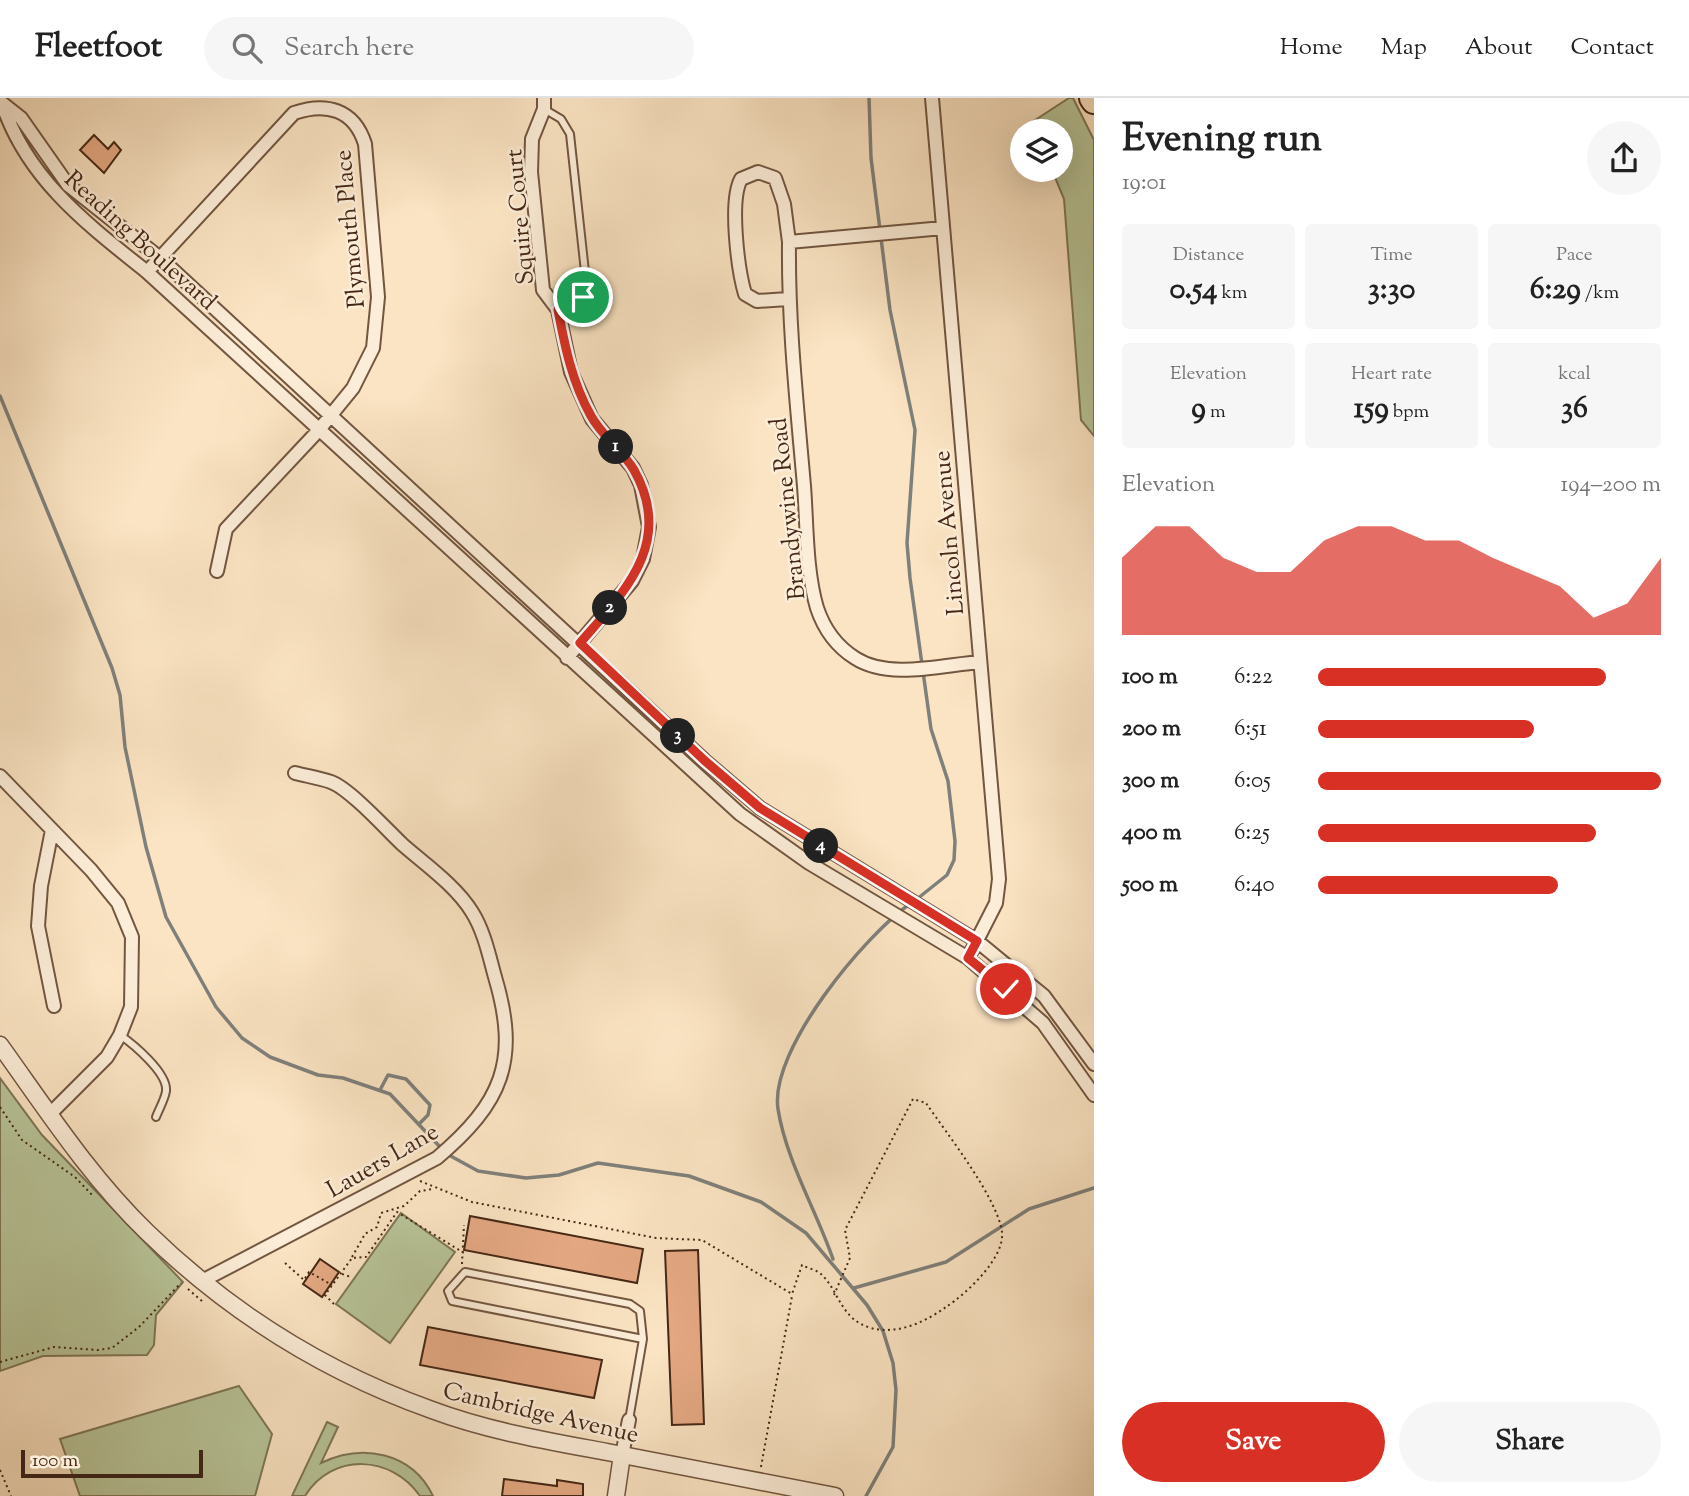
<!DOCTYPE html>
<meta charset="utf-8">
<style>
:root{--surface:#fff;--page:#f6f6f6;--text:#222;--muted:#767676;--line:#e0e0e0;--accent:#d93025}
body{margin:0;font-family:"Sorts Mill Goudy",serif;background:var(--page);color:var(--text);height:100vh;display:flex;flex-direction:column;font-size:26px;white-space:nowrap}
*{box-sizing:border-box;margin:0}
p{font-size:23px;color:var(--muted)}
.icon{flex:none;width:38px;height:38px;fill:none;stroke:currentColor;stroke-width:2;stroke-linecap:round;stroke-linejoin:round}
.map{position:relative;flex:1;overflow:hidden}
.panel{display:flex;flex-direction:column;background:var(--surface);width:595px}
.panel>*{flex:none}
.controls{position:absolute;left:1010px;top:21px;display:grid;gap:14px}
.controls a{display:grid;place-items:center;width:63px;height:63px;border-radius:50%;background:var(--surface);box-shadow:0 7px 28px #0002;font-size:35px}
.scale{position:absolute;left:21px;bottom:18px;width:182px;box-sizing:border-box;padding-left:7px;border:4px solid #452715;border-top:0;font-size:19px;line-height:24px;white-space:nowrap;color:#452715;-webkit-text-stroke:5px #fcedd8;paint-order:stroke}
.pin{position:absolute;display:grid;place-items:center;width:60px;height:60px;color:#fff;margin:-30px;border:4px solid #fff;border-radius:50%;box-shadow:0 2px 7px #0007}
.km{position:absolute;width:35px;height:35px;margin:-18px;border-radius:50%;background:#222;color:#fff;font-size:19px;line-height:35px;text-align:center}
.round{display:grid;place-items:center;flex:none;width:74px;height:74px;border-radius:37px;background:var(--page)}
.headline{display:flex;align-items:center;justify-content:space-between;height:119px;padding:0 28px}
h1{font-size:38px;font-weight:700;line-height:52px}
.metrics{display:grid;grid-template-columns:repeat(3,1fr);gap:10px;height:119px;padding:7px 28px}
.metrics div{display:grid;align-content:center;border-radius:7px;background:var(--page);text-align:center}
.metrics b{font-size:30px;font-weight:700}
.metrics small{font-size:19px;font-weight:400}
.metrics p{font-size:19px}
.chart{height:196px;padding:14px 28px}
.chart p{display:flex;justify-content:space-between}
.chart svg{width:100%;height:126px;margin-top:7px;fill:var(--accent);opacity:.7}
.action{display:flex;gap:14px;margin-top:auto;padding:14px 28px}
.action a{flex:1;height:80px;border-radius:42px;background:var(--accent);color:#fff;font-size:28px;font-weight:700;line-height:80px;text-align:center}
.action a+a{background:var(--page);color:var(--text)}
ul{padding:0 28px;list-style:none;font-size:23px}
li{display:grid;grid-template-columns:112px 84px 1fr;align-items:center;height:52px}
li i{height:18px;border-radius:9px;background:var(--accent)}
header{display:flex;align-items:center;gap:42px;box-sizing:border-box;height:98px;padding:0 35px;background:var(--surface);border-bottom:2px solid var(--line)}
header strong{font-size:33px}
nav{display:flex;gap:38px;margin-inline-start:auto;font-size:24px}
.search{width:490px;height:63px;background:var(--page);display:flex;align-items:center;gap:18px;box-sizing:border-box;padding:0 24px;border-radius:38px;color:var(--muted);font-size:26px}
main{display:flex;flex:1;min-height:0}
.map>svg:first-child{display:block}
.green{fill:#b8c599;stroke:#7e7657;stroke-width:2}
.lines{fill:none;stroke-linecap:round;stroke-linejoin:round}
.stream{stroke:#7f807b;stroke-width:3.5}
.building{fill:#e5a983;stroke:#452715;stroke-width:2}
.service-casing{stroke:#725640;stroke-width:10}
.minor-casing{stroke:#725640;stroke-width:16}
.tertiary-casing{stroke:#725640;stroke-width:19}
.motorway-casing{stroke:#452715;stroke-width:28}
.path{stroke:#452715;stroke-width:2;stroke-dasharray:2 3.5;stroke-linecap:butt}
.service{stroke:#fcedd8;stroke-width:6}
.minor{stroke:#fcedd8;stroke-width:12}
.tertiary{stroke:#fcedd8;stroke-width:16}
.motorway{stroke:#fbe4c3;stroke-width:24}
.route-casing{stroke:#fff;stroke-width:14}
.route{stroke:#d93025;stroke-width:9}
.labels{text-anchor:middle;stroke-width:5;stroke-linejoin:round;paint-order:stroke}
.street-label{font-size:24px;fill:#452715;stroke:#fcedd8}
</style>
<header>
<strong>Fleetfoot</strong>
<div class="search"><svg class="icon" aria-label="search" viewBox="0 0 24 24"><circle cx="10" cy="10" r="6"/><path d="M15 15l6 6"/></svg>Search here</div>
<nav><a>Home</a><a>Map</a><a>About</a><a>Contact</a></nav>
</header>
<main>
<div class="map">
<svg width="1094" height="1398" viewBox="0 0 1094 1398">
<rect width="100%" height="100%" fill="#fbe4c3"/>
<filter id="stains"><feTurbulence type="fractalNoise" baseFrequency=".00286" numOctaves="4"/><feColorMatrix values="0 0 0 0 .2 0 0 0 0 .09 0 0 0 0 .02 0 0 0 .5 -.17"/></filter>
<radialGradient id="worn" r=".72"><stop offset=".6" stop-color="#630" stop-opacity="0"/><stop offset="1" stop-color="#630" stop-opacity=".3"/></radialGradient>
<!-- green -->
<path class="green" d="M1069 0H1073L1094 42V338L1081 322 1064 101 1052 72H1060V33H1036L1032 24Z
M0 980 42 1037 183 1184 156 1217 154 1247 147 1257 43 1258 0 1273Z
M401 1115 455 1154 390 1245 336 1206Z
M239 1288 272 1336 255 1398H80L60 1341Z
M327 1324 338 1329 321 1365C362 1345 412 1354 433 1398H420C392 1357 332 1354 305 1398H292Z"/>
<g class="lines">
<!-- stream -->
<path class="stream" d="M869 0 871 60 890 212 915 332 907 445 910 480 931 631 948 683 955 743 954 762 947 777 917 801
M0 298 112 570 120 597 125 649 146 749 166 819 216 909 242 940 270 959 318 977 343 980 390 996 442 1051
M380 992 388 977 406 981 430 1007 428 1017 419 1026
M447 1056 478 1073 526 1080 559 1077 598 1065 689 1078 761 1104 806 1135 867 1207 883 1233 893 1265 896 1292 893 1349 866 1398
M833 1161C816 1112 786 1062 778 1011 769 952 865 837 911 805
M854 1190 946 1164 1029 1111 1094 1090"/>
</g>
<!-- building -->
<path class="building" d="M94 37 108 51 114 44 121 52 104 75 80 52Z
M470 1118 643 1151 637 1185 464 1152Z
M698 1152 704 1326 672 1327 665 1153Z
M320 1161 339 1174 322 1199 303 1186Z
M428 1229 602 1262 594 1300 420 1267Z
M504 1381 557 1388V1382L583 1386V1398H502Z"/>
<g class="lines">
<defs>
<path id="service" d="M544 11 561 21 570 36 586 183 583 199 570 211 558 212
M120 937C133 946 168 975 166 993 165 1001 159 1011 156 1019
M629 1322 643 1241 640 1213 630 1206 465 1174 448 1193 452 1203 643 1241"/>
<path id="minor" d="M544 0V11L532 41 531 74 543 192 558 212 571 274 592 321 633 370 641 387 649 429 643 461 632 483 567 560
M932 0 999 781 996 805 968 860
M2 5C27 81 87 126 147 174L740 716 809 765 968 860 1043 925 1094 997
M2 5 21 20 68 87 160 160 704 662 760 710 977 843 1044 898 1094 966
M943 130 789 144C788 225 797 307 804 388 807 427 806 473 817 510 824 531 836 548 855 560 889 582 942 567 980 564
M147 174 294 15C326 4 354 11 365 46L378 199 373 250 353 290 318 333 226 431 217 473
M788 201 757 203 745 196C738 172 729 103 741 81L758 74 775 80 784 106 789 144
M0 678 91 772 118 805 132 839 131 909 120 937 107 959 50 1016
M52 732 41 788 38 828 54 908
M202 1183 437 1060C502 1005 520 963 495 879 489 857 484 833 472 814 456 788 426 767 403 747 387 732 350 691 331 684 320 680 307 678 295 675
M622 1357 629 1322"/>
<path id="tertiary" d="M0 947C46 1011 90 1079 147 1134 228 1213 325 1274 432 1312 488 1333 548 1343 607 1354 683 1369 759 1383 835 1398
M616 1398 622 1357"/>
<path id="motorway" d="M1092 0 1094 3"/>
</defs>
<!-- service casing -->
<use href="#service" class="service-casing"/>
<!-- minor casing -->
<use href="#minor" class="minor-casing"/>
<!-- tertiary casing -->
<use href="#tertiary" class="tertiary-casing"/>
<!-- motorway casing -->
<use href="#motorway" class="motorway-casing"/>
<!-- path -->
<path class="path" d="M0 1009 22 1042 75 1079 94 1099
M420 1083 472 1104 656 1140 702 1142 792 1196 802 1167C807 1170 817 1172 821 1176 840 1194 840 1221 871 1230 898 1237 925 1224 946 1209 966 1196 1005 1160 1002 1134 997 1099 947 1036 926 1005L913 1001 845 1132 850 1160 834 1197
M352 1159 365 1136 377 1129 381 1115 404 1108 420 1093 433 1091
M285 1165 304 1182 309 1174 332 1187
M462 1166 464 1127
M342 1176 351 1179
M188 1191 203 1204
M334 1206 325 1197 352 1160 366 1159 397 1114 464 1155
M0 1264 54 1249 98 1252 112 1250 139 1229 181 1185
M761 1369 792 1198
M0 1372 11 1398"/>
<!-- service -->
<use href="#service" class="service"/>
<!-- minor -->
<use href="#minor" class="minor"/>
<!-- tertiary -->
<use href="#tertiary" class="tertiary"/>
<!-- motorway -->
<use href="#motorway" class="motorway"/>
</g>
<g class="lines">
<defs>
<path id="route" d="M583 199 570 211 558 212C565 249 572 284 591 318 602 338 623 353 634 372 675 445 624 494 580 545L704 662 760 710 977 843 968 860 1006 891"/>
</defs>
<!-- route casing -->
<use href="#route" class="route-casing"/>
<!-- route -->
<use href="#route" class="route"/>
</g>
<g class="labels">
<!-- street labels -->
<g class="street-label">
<text transform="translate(519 119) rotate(-95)" y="8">Squire Court</text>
<text transform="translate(349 131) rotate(-95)" y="8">Plymouth Place</text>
<text transform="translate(141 142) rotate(42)" y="8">Reading Boulevard</text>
<text transform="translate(787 411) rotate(-96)" y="8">Brandywine Road</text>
<text transform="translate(948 435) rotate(-95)" y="8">Lincoln Avenue</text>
<text transform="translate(382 1062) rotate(-30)" y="8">Lauers Lane</text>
<text transform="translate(541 1314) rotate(13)" y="8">Cambridge Avenue</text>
</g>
</g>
<rect width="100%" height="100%" filter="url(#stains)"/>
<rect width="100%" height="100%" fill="url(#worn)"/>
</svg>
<div class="controls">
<a><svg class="icon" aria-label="layers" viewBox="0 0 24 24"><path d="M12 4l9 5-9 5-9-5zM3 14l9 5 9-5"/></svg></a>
</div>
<div class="scale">100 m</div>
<div class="pin" style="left:583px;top:199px;background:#1e9e55"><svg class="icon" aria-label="arrive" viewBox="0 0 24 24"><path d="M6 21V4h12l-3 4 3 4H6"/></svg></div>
<div class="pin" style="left:1006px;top:891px;background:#d93025"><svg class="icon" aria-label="check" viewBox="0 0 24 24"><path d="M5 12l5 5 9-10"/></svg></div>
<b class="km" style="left:616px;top:349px">1</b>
<b class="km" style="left:610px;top:510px">2</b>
<b class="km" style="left:678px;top:638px">3</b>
<b class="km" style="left:821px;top:748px">4</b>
</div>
<section class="panel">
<div class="headline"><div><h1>Evening run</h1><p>19:01</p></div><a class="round"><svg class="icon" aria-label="share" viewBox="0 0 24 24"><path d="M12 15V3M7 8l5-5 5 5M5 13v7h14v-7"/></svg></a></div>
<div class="metrics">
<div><p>Distance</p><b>0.54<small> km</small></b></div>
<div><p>Time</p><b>3:30</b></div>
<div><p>Pace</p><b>6:29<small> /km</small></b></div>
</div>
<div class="metrics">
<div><p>Elevation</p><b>9<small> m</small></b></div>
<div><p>Heart rate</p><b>159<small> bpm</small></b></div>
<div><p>kcal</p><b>36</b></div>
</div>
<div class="chart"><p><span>Elevation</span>194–200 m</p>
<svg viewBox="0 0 160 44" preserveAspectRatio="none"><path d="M0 44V17L10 6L20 6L30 17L40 22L50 22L60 11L70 6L80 6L90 11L100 11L110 17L120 22L130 27L140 38L150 33L160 17V44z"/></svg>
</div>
<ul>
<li><b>100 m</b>6:22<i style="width:84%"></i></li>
<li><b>200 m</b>6:51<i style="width:63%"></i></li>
<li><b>300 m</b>6:05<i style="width:100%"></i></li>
<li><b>400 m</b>6:25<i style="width:81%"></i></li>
<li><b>500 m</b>6:40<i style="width:70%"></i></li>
</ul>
<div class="action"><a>Save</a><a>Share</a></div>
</section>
</main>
